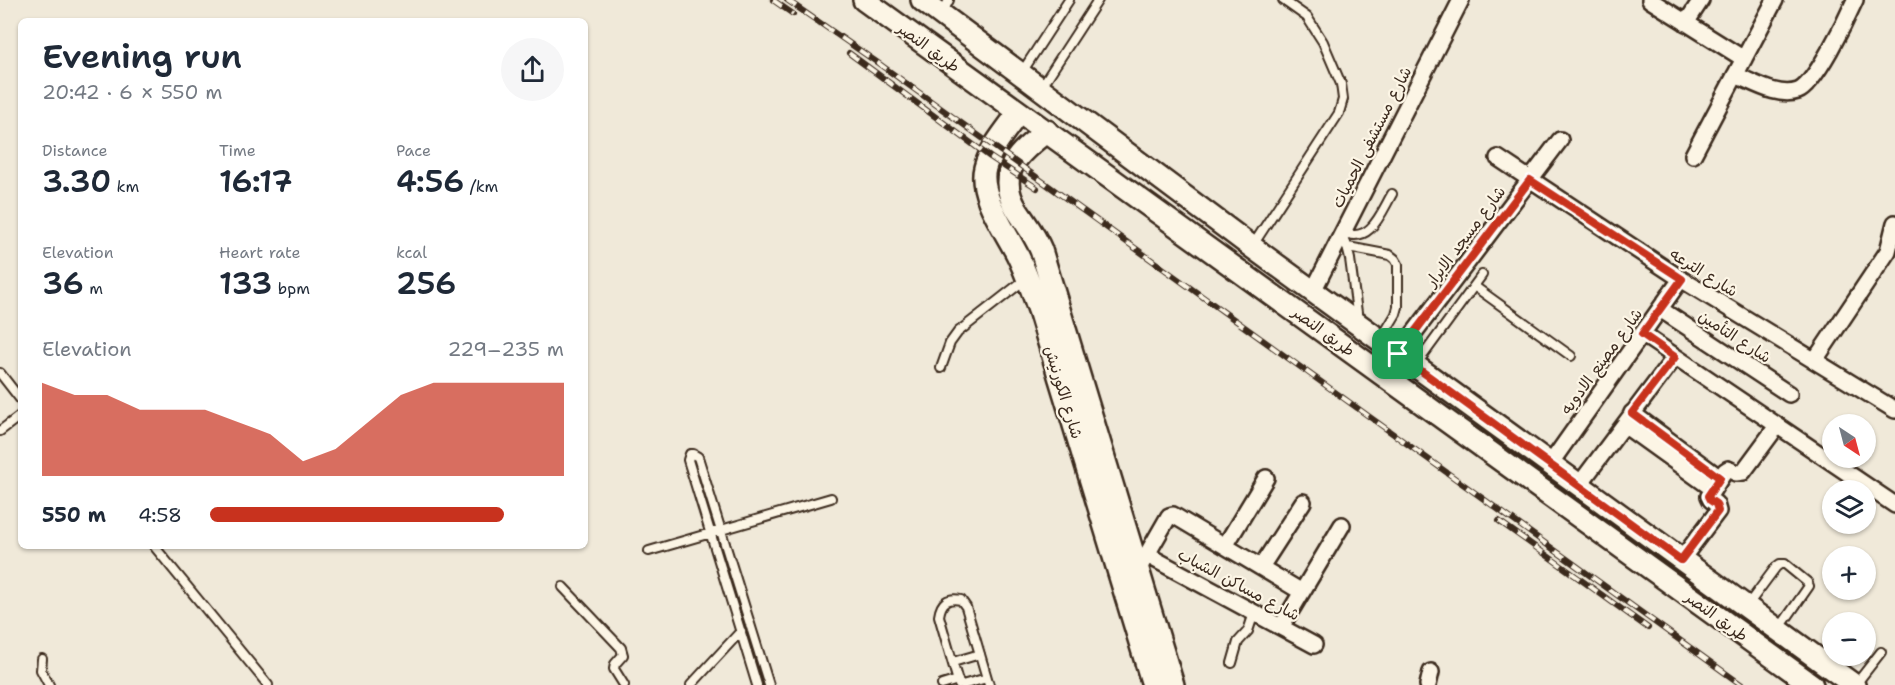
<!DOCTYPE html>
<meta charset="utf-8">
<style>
:root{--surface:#fff;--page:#f6f6f7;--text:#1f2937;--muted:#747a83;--accent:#c8321e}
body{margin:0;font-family:"Shantell Sans","Playpen Sans Arabic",sans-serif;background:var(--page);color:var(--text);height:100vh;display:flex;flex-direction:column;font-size:22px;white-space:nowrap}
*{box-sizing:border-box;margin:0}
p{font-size:20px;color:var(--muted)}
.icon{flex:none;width:33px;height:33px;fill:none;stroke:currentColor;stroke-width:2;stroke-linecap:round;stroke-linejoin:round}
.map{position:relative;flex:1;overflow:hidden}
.panel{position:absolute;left:18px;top:18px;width:570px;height:531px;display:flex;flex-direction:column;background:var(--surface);border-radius:9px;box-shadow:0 2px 4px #0004}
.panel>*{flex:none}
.needle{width:39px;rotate:144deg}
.controls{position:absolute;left:1822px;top:414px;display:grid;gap:12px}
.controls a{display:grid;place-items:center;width:54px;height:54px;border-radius:50%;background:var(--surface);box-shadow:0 2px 4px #0004;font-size:30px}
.pin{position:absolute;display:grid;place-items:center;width:51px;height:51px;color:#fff;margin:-26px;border-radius:12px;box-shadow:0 3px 9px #0006}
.round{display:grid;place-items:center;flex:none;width:63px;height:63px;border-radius:32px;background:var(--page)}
.summary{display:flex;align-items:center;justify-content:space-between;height:102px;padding:0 24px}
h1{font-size:33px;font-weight:600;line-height:45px}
.stats{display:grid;grid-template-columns:repeat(3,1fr);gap:9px;height:102px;padding:6px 24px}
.stats div{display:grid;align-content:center}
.stats b{font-size:30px;font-weight:600}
.stats small{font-size:16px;font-weight:400}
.stats p{font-size:16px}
.chart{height:168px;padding:12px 24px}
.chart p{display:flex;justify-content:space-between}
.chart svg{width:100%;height:108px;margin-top:6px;fill:var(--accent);opacity:.7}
ul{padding:0 24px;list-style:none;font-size:20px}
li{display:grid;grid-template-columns:96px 72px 1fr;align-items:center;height:45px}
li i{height:15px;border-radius:8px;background:var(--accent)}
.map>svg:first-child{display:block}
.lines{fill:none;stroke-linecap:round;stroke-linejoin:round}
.lane-casing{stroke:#3b2a1e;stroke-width:12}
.street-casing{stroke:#3b2a1e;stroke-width:20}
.secondary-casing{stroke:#3b2a1e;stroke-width:26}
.lane{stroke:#fcf5e5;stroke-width:8}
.street{stroke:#fcf5e5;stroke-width:15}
.secondary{stroke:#fcf5e5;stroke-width:21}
.rail-casing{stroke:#3b2a1e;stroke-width:6}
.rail{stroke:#fcf5e5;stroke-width:4;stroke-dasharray:11;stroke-linecap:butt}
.route-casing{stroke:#fff;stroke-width:12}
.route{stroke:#c8321e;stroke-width:8}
.labels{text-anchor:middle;stroke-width:4.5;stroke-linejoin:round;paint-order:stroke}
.street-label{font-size:16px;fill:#3b2a1e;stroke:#fcf5e5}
</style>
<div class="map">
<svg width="1895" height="685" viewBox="0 0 1895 685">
<rect width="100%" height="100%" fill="#f0e9d9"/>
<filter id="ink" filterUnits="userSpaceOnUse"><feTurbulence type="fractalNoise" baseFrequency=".0167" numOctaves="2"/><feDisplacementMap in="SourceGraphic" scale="12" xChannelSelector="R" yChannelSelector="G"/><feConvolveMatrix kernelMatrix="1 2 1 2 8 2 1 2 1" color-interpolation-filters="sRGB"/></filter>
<g filter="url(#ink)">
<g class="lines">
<defs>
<path id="lane" d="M942 14 949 0
M1022 72 1069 0
M1042 86 1098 0
M1343 232C1370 245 1381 213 1392 194
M1346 243 1350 259 1358 320
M1253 245 1339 113 1343 99 1341 84 1323 42 1307 17 1283 0
M1348 247 1390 255 1395 259 1398 264V307L1396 314 1381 339
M1474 286 1571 356
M1416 365 1482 275
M941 368 950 343 958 332 1027 278
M0 373 21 400
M0 431 21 415
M154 546 268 685
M649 551 831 498
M563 587 621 648 623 655 615 664 614 669 624 685
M1747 606 1776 567 1780 564H1785L1807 582 1809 586 1779 629
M42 659 41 670 49 685
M953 662 980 654
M1232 663 1238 642 1248 631 1254 613
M1856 684 1881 652
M691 685 741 631
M757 685 688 460 690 454H693L698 457 769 685
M942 685 958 680
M959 685 939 616C941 602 948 597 961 600L966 607 989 685
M962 685 987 678"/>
<path id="street" d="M1650 0 1744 59
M1686 23 1701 0
M1735 75C1753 82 1778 98 1798 91 1815 85 1847 18 1855 0
M1693 155 1775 0
M1498 158 1681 279 1895 410
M1313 291 1461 0
M1660 309 1789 394
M1642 334 1895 505
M1398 354 1560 140
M1815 360 1888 251 1895 223
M1632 413 1720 478
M1624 425 1713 489
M1550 464 1681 279
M1579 485 1675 357
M1225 546 1266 478
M1147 555 1314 645
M1681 560 1718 511 1716 504 1711 500 1709 496 1725 471 1728 469 1736 473 1743 472 1777 426
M1261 567 1303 502
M1138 570 1169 516 1173 515 1302 592
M1281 627 1342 525
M1428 685 1431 672"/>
<path id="secondary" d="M864 0 1812 685
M922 0 1252 247 1854 685
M1019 112C1007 129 990 148 985 168 978 194 1005 230 1017 254 1026 272 1032 291 1039 310L1153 685
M1047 131C1019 152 994 173 1017 210 1026 224 1035 235 1041 250L1173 685"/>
</defs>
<!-- lane casing -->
<use href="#lane" class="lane-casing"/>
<!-- street casing -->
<use href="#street" class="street-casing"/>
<!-- secondary casing -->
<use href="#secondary" class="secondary-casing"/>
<!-- lane -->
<use href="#lane" class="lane"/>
<!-- street -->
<use href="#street" class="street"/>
<!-- secondary -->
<use href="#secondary" class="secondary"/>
<defs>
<path id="rail" d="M773 0 793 14
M787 0 878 63 1742 685
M849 53 990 157 1037 188
M1499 521 1648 628"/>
</defs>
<!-- rail casing -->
<use href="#rail" class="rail-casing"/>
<!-- rail -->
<use href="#rail" class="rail"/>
</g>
</g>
<g class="lines" filter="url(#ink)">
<defs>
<path id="route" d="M1530 180 1682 279 1642 334 1675 357 1632 413 1720 478 1708 496 1710 500 1716 504 1718 511 1681 560 1398 354Z"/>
</defs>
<!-- route casing -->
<use href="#route" class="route-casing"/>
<!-- route -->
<use href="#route" class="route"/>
</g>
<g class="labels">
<!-- street labels -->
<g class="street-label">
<text transform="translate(929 47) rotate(36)" y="6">طريق النصر</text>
<text transform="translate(1371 137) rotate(-63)" y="6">شارع مستشفى الحميات</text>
<text transform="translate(1465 236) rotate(-53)" y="6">شارع مسجد الابرار</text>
<text transform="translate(1704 272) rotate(32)" y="6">شارع الترعه</text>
<text transform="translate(1324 331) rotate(36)" y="6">طريق النصر</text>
<text transform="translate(1735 336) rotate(33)" y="6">شارع التأمين</text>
<text transform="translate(1601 361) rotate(-54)" y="6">شارع مصنع الادويه</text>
<text transform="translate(1064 392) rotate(73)" y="6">شارع الكورنيش</text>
<text transform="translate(1239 584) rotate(28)" y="6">شارع مساكن الشباب</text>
<text transform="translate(1717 616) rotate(36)" y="6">طريق النصر</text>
</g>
</g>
</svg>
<div class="controls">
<a><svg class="needle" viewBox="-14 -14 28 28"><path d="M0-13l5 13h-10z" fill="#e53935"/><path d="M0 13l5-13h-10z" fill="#747a83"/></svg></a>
<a><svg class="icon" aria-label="layers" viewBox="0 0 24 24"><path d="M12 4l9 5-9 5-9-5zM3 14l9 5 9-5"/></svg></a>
<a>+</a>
<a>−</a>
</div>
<div class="pin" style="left:1398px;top:354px;background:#1e9e55"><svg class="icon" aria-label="arrive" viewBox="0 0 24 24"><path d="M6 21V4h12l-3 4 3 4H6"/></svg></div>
<section class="panel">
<div class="summary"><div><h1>Evening run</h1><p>20:42 · 6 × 550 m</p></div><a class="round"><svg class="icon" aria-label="share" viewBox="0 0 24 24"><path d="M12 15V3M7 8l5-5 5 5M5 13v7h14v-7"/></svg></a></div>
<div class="stats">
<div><p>Distance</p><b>3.30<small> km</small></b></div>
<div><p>Time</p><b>16:17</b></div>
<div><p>Pace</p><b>4:56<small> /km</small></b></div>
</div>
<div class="stats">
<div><p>Elevation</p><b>36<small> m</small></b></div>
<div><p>Heart rate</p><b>133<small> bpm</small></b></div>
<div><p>kcal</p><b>256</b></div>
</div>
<div class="chart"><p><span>Elevation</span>229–235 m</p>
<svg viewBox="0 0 160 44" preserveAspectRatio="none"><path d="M0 44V6L10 11L20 11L30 17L40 17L50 17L60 22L70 27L80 38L90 33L100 22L110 11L120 6L130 6L140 6L150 6L160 6V44z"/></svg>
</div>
<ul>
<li><b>550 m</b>4:58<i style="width:83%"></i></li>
</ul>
</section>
</div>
